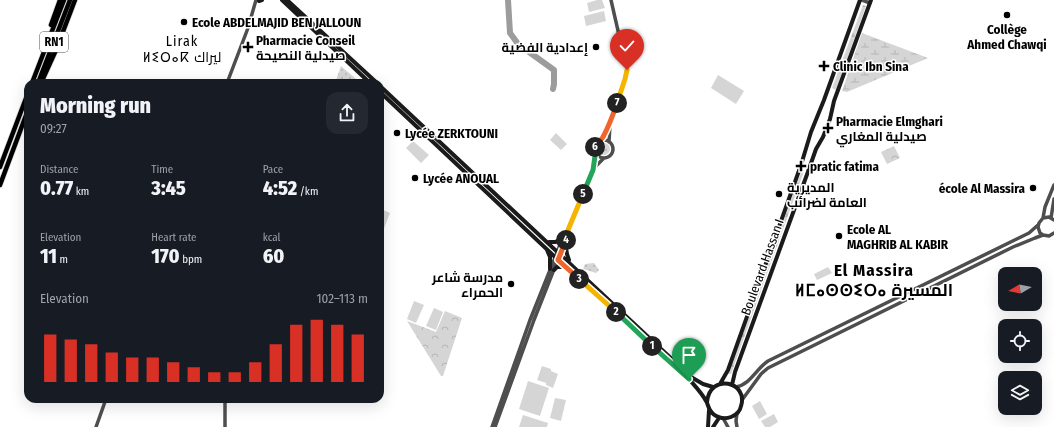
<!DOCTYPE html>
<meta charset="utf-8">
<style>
:root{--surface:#171b24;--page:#242831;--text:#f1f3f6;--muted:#9ea1a6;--accent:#d93025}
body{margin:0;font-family:"Fira Sans Condensed",Cairo,"Noto Sans Tifinagh",sans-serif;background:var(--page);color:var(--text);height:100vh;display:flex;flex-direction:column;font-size:15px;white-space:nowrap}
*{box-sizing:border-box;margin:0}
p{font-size:13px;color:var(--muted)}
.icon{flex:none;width:22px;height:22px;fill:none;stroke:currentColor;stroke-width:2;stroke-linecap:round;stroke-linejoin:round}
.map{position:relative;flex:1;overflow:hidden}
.details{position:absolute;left:24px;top:79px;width:360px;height:324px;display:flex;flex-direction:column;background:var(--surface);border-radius:12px;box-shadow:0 4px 16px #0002}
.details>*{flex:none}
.needle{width:26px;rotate:260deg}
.buttons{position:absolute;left:998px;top:267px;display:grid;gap:8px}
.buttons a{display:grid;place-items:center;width:44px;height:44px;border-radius:8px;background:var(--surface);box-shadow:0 4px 16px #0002;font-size:20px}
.pin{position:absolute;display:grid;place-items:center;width:34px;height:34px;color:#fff;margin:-41px -17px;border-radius:50% 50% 50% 0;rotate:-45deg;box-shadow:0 0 4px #0007}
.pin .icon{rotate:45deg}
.km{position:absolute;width:20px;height:20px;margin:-10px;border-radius:50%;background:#222;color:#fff;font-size:11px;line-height:20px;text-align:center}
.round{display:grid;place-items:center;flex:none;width:42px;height:42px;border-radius:12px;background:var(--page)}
.summary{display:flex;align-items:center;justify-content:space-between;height:68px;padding:0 16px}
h1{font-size:22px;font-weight:800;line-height:30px}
.metrics{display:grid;grid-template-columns:repeat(3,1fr);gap:6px;height:68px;padding:4px 16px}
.metrics div{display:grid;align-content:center}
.metrics b{font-size:20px;font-weight:800}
.metrics small{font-size:11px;font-weight:400}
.metrics p{font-size:11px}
.chart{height:112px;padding:8px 16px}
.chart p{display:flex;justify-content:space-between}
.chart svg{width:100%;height:72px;margin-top:4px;stroke:var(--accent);stroke-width:6}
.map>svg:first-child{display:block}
.grass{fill:url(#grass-dots)}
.forest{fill:url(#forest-firs)}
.wetland{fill:url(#wetland-marsh)}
.park{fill:url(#park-crowns)}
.pitch{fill:#d5d5d5}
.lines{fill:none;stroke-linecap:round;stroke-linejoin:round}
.river{stroke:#9c9c9c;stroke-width:6}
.trunk-casing{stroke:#dbdbdb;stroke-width:6}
.tertiary{stroke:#4e4e4e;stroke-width:3.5}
.secondary{stroke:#1b1b1b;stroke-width:4}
.trunk{stroke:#000;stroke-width:4.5}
.split-1-casing{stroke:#fff;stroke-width:8}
.split-2-casing{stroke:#fff;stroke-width:8}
.split-3-casing{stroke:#fff;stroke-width:8}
.split-4-casing{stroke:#fff;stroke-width:8}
.split-5-casing{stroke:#fff;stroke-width:8}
.split-6-casing{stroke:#fff;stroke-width:8}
.split-7-casing{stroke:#fff;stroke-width:8}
.split-8-casing{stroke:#fff;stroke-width:8}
.split-1{stroke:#22a559;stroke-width:5}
.split-2{stroke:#22a559;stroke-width:5}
.split-3{stroke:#f5b400;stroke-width:5}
.split-4{stroke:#f0652b;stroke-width:5}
.split-5{stroke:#f5b400;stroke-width:5}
.split-6{stroke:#22a559;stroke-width:5}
.split-7{stroke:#f0652b;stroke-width:5}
.split-8{stroke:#f5b400;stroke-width:5}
.poi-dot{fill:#000;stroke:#fff;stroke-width:1.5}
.labels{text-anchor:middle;stroke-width:3;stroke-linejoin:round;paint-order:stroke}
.shield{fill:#fff;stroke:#4c4c4c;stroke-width:1}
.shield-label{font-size:12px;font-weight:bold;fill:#000}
.poi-label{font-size:13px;font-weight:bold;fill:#000;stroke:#fff;text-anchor:start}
.street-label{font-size:13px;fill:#000;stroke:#fff}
.neighbourhood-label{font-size:14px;letter-spacing:1px;fill:#000;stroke:#fff}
.district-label{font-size:17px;font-weight:bold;letter-spacing:1px;fill:#000;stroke:#fff}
</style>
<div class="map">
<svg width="1054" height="427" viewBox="0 0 1054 427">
<defs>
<pattern id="grass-dots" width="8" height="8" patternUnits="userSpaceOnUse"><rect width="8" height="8" fill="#d5d5d5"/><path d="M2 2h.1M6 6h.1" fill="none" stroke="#b5b5b5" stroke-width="1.8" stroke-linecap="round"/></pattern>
<pattern id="forest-firs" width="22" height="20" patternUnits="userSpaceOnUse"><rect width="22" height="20" fill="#d5d5d5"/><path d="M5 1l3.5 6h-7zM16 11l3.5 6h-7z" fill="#b5b5b5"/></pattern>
<pattern id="wetland-marsh" width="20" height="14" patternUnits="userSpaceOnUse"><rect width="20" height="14" fill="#d5d5d5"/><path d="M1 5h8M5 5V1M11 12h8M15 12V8" fill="none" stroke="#b5b5b5"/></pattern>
<pattern id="park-crowns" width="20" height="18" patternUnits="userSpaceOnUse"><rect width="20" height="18" fill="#d5d5d5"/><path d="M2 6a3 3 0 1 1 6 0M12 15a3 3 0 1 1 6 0" fill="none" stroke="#b5b5b5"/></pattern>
</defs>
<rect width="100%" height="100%" fill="#fff"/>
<!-- grass -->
<path class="grass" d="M341 66 356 79 353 83H335Z
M598 149a6 6 0 1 1 12 0a6 6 0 1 1-12 0Z
M594 263 599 270 596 273 583 269 585 264Z"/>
<!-- forest -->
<path class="forest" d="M863 5 866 6 836 90 832 88Z
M802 170 804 171 731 374H728Z"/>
<!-- wetland -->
<path class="wetland" d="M862 33 928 58 847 92 842 91Z"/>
<!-- park -->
<path class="park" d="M894 146 900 158 887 164 881 152Z
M445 311 462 318 443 376H441L407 321 436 332Z"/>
<!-- pitch -->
<path class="pitch" d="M597 0H602L605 8 589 12 587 3Z
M604 11 606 21 586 26 584 16Z
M718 75 744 91 736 104 711 88Z
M556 133 567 144 561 150 550 140Z
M413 141 429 155 421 163 406 148Z
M381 209 390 213 383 231 380 230Z
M828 267 832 273 817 280 814 274Z
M414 301 424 305 416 323 407 319Z
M434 308 443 312 436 330 426 326Z
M542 366 551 369V371L558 374 553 388 546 385V383L537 380Z
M528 381 549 388 540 416 519 409Z
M555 398 566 400 561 421 550 418Z
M760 401 767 414 759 419 752 406Z
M774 414 778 422 770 427H765L761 421Z
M523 415 548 423 547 427H519Z"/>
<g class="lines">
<!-- river -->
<path class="river" d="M508 0 510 33 518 44 554 70V84L553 89"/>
<defs>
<path id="trunk" d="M51 25 60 0
M32 83 64 0
M38 83 70 0
M41 83 56 50 75 0
M0 167 28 93
M0 185 28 110"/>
</defs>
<!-- trunk casing -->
<use href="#trunk" class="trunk-casing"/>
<!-- tertiary -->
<path class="tertiary" d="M862 0 870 3
M227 83 248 28 256 0
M595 149a9 9 0 1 1 18 0a9 9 0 1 1-18 0Z
M602 140C611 123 625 89 627 70L611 0
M609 142 610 125
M593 169 604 158
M1054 185 1045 207 1043 218 1039 223 1038 227 1040 233 1043 235 1049 236 1054 233
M1043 218 1049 217 1054 220
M1051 218 1054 199
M736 387C750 385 757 368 768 361L1029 233 1038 225
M225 399V427
M742 400 761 374 768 368 1013 247 1035 238 1043 235
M723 418 728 427
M96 427 106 399
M492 427 530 320 562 240 565 233 568 230
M495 427 534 320 568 234V230L593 170 595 152
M737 427 736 421 737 413"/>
<!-- secondary -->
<path class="secondary" d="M282 0 370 83
M287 0 377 83
M259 1 262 0
M380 86 691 377 703 384 713 387
M380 92 555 257 689 379C695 386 702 393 706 401 708 404 708 407 710 410 714 417 723 420 731 417 736 415 740 412 741 406 749 382 710 372 707 402
M565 241 567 254 569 260
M549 242H555L562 240
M547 250 550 257V269
M554 270 557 267H565
M720 384 728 370 801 165 811 132 824 100 860 0
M732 385 735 372 809 169 816 149 823 137 830 119 834 101 871 0
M708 427 709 410
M713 427 719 418"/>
<!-- trunk -->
<use href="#trunk" class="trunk"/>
</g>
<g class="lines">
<defs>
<path id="split-1" d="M652 346 689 379"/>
<path id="split-2" d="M616 312 652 346"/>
<path id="split-3" d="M579 279 616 312"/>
<path id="split-4" d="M566 240 558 260 579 279"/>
<path id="split-5" d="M566 240 568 233V230L583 194"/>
<path id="split-6" d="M583 194 593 170 595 156V147"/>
<path id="split-7" d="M595 147C597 142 601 141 603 137 609 126 613 115 617 103"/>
<path id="split-8" d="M617 103 625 79 627 70"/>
</defs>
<!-- split-1 casing -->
<use href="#split-1" class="split-1-casing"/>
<!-- split-2 casing -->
<use href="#split-2" class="split-2-casing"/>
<!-- split-3 casing -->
<use href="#split-3" class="split-3-casing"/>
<!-- split-4 casing -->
<use href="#split-4" class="split-4-casing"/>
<!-- split-5 casing -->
<use href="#split-5" class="split-5-casing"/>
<!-- split-6 casing -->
<use href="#split-6" class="split-6-casing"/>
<!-- split-7 casing -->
<use href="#split-7" class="split-7-casing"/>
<!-- split-8 casing -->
<use href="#split-8" class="split-8-casing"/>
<!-- split-1 -->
<use href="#split-1" class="split-1"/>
<!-- split-2 -->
<use href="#split-2" class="split-2"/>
<!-- split-3 -->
<use href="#split-3" class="split-3"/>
<!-- split-4 -->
<use href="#split-4" class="split-4"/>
<!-- split-5 -->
<use href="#split-5" class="split-5"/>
<!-- split-6 -->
<use href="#split-6" class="split-6"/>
<!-- split-7 -->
<use href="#split-7" class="split-7"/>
<!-- split-8 -->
<use href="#split-8" class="split-8"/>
</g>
<!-- markers -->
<g class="poi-dot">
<circle cx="1007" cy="15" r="4"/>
<circle cx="184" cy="22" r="4"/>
<path d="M246 41h4v4h4v4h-4v4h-4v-4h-4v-4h4z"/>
<circle cx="596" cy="47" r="4"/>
<path d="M822 60h4v4h4v4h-4v4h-4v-4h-4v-4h4z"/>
<path d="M826 122h4v4h4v4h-4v4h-4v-4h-4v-4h4z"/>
<circle cx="397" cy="133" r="4"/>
<path d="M799 160h4v4h4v4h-4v4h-4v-4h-4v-4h4z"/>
<circle cx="415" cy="178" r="4"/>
<circle cx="1033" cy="188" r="4"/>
<circle cx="779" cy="194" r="4"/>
<circle cx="839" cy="236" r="4"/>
<circle cx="511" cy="284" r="4"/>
</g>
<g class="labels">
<!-- shield labels -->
<rect class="shield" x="40" y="32" width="28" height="20" rx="3"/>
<g class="shield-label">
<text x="54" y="46">RN1</text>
</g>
<!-- poi labels -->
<g class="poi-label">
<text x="192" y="27">Ecole ABDELMAJID BEN JALLOUN</text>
<text x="1007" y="34" text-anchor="middle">Collège<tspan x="1007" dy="15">Ahmed Chawqi</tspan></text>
<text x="256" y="45">Pharmacie Conseil<tspan x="256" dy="15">صيدلية النصيحة</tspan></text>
<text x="588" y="52" text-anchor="end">إعدادية الفضية</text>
<text x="833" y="71">Clinic Ibn Sina</text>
<text x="836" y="126">Pharmacie Elmghari<tspan x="836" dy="15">صيدلية المغاري</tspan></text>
<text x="405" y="138">Lycée ZERKTOUNI</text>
<text x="810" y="171">pratic fatima</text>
<text x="423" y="183">Lycée ANOUAL</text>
<text x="787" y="192">المديرية<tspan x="787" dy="15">العامة لضرائب</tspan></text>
<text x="1025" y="193" text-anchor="end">école Al Massira</text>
<text x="847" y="234">Ecole AL<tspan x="847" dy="15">MAGHRIB AL KABIR</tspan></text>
<text x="503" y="282" text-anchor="end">مدرسة شاعر<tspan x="503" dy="15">الحمراء</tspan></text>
</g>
<!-- street labels -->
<g class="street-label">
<text transform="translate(762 267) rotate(-70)" y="5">Boulevard Hassan I</text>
</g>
<!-- neighbourhood labels -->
<g class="neighbourhood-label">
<text x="182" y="46">Lirak<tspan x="182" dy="16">ⵍⵉⵔⴰⴽ ليراك</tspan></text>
</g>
<!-- district labels -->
<g class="district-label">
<text x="874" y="276">El Massira<tspan x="874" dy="20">ⵍⵎⴰⵙⵙⵉⵔⴰ المسيرة</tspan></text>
</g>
</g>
</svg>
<div class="buttons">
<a><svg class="needle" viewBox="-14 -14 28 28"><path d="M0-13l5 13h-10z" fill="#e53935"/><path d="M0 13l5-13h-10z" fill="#9ea1a6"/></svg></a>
<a><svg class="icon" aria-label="locate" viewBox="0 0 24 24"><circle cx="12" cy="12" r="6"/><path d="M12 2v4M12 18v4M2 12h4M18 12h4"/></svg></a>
<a><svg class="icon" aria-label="layers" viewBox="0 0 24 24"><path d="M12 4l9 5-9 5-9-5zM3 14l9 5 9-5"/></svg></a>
</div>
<div class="pin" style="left:689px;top:379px;background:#1e9e55"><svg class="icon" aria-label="arrive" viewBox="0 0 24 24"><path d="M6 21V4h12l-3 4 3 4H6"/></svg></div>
<div class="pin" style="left:627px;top:70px;background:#d93025"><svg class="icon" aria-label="check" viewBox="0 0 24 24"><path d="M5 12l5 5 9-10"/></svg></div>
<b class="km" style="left:652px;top:346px">1</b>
<b class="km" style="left:616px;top:312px">2</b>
<b class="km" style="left:579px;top:279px">3</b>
<b class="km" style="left:566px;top:240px">4</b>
<b class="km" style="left:583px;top:194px">5</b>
<b class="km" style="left:595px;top:147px">6</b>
<b class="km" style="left:617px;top:103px">7</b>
<section class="details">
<div class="summary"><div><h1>Morning run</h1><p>09:27</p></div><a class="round"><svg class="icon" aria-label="share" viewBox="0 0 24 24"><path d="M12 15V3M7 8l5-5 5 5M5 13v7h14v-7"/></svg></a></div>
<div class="metrics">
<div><p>Distance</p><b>0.77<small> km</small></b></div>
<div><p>Time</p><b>3:45</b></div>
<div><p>Pace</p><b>4:52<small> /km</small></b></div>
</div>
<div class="metrics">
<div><p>Elevation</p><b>11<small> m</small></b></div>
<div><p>Heart rate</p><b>170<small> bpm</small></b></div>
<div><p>kcal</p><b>60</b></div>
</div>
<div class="chart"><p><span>Elevation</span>102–113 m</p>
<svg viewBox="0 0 160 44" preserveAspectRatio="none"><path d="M5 44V15M15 44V18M25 44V21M35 44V26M45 44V29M55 44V29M65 44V32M75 44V35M85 44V38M95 44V38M105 44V32M115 44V21M125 44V9M135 44V6M145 44V9M155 44V15"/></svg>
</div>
</section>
</div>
